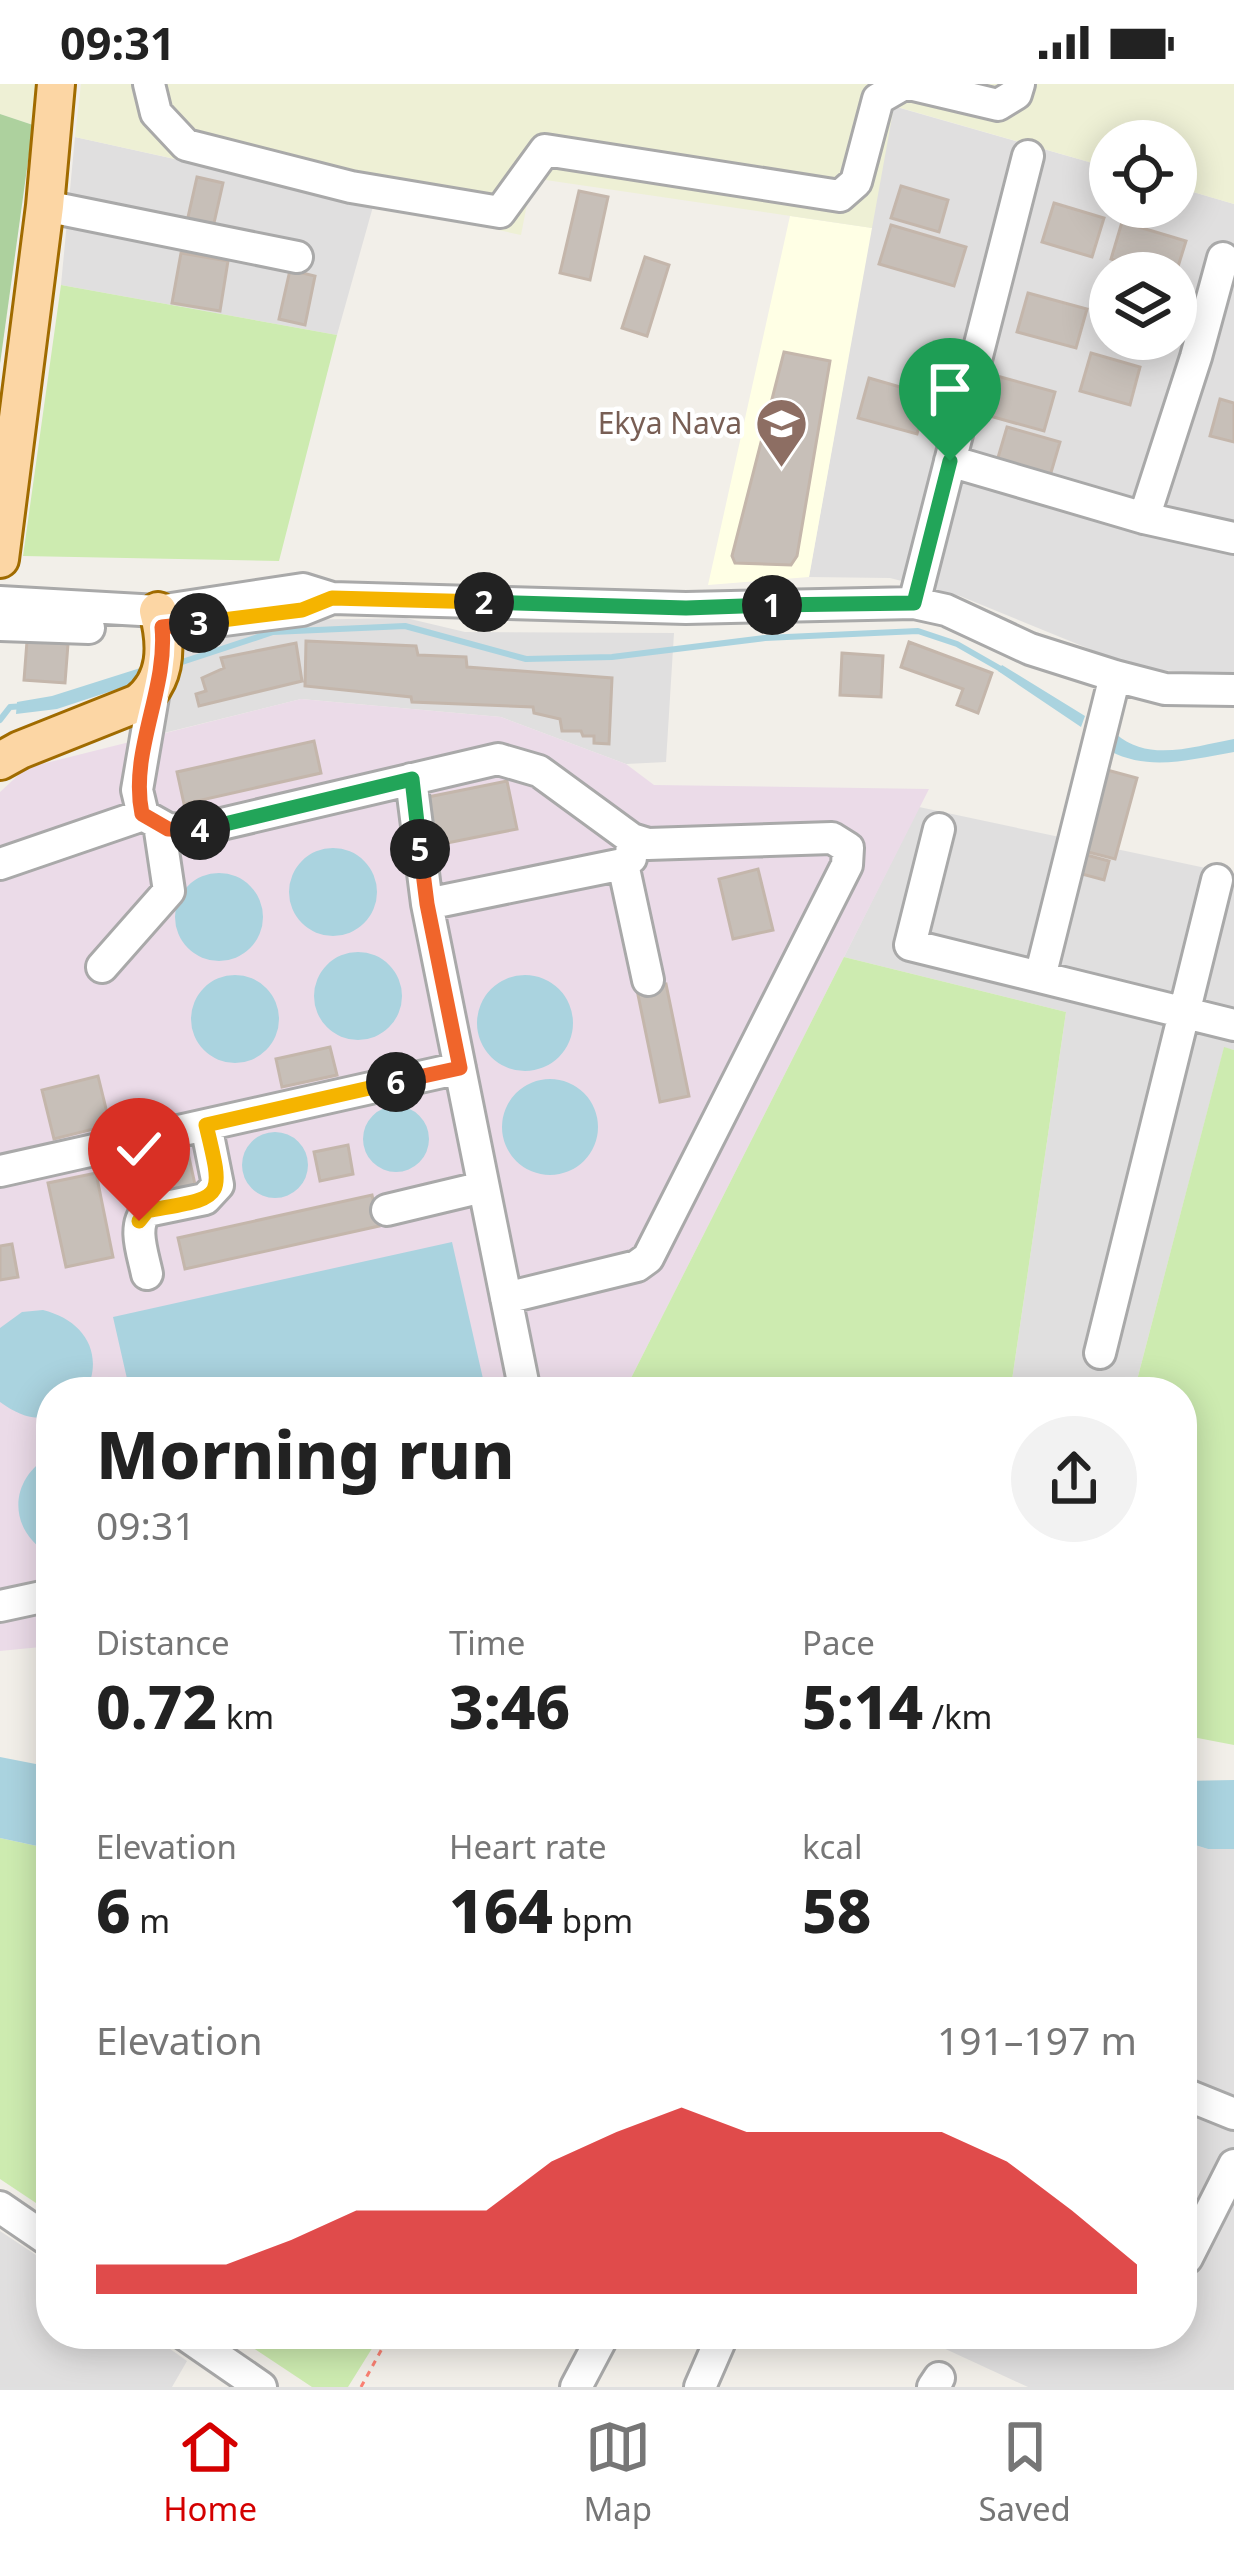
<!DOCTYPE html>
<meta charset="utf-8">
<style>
:root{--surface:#fff;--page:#f2f2f2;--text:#222;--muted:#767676;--line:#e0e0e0;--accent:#d40000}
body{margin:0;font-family:"Noto Sans",sans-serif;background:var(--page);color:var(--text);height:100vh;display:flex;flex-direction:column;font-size:45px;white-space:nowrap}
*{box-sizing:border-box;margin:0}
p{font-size:39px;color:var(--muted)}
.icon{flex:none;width:66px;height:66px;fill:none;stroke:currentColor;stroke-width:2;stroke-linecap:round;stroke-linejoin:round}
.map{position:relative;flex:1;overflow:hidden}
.details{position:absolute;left:36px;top:1293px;width:1161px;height:972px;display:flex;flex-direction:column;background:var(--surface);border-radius:48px;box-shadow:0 6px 30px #0003}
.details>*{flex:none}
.controls{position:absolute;left:1089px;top:36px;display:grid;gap:24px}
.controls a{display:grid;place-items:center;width:108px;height:108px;border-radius:50%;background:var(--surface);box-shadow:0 6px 30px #0003;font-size:60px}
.pin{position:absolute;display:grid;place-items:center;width:102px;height:102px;color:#fff;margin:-123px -51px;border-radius:50% 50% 50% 0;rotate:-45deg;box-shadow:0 0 12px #0007}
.pin .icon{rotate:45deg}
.km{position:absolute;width:60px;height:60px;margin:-30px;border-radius:50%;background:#222;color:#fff;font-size:33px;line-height:60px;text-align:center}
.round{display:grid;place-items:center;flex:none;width:126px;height:126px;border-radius:63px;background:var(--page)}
.head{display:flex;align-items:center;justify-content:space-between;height:204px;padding:0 60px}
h1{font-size:66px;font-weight:800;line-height:90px}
.stats{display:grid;grid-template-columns:repeat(3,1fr);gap:18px;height:204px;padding:12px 60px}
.stats div{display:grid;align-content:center}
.stats b{font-size:60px;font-weight:800}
.stats small{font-size:33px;font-weight:400}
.stats p{font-size:33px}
.chart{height:336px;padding:24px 60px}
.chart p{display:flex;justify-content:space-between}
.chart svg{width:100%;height:216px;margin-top:12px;fill:var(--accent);opacity:.7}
.status{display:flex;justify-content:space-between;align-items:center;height:84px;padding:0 60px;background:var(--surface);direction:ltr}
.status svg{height:33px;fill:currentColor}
.menu{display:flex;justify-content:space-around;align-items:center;height:168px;border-top:3px solid var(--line);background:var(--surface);font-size:33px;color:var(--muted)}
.menu a{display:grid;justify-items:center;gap:6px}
.menu .on{color:var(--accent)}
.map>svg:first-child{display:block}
.residential{fill:#e0dfdf;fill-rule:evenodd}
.industrial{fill:#ebdbe8}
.education{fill:#ffffe5}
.farmland{fill:#eef0d5}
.grass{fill:#cdebb0}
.forest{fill:#add19e}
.water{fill:#aad3df}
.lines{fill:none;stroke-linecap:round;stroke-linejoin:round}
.stream{stroke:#aad3df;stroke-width:6}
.building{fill:#c7bfb8;stroke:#c4b6ab;stroke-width:3}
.minor-casing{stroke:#a9a9a9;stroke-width:36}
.major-casing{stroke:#a06b00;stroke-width:42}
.path{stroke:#fa8072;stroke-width:3;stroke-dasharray:6 6;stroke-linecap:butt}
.minor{stroke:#fff;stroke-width:30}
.major{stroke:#fcd6a4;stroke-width:36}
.split-1-casing{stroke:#fff;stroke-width:24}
.split-2-casing{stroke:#fff;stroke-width:24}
.split-3-casing{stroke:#fff;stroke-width:24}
.split-4-casing{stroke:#fff;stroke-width:24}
.split-5-casing{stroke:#fff;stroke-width:24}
.split-6-casing{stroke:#fff;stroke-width:24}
.split-7-casing{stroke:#fff;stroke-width:24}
.split-1{stroke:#22a559;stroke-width:15}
.split-2{stroke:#22a559;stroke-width:15}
.split-3{stroke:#f5b400;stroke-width:15}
.split-4{stroke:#f0652b;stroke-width:15}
.split-5{stroke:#22a559;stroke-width:15}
.split-6{stroke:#f0652b;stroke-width:15}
.split-7{stroke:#f5b400;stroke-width:15}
.labels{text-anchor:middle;stroke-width:9;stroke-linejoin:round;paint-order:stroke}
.education-label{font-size:30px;fill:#785e54;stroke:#fff;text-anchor:end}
</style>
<div class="status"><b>09:31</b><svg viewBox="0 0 49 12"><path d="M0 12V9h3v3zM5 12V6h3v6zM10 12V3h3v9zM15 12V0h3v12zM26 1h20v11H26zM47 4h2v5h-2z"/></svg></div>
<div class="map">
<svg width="1234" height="2303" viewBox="0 0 1234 2303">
<rect width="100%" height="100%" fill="#f2efe9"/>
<!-- residential -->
<path class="residential" d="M893 22 1110 84V123H1176V103L1234 120V592L1136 584 960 512 890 494 809 493ZM1110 189H1176V255H1110Z
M75 53 374 119 337 251 61 201Z
M406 534 465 548 674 549 666 678 626 680 501 633 301 615 164 649 181 564 287 536Z
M919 723 1234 790V966L1224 964 1136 1300 1012 1296 1066 928 844 873Z
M1182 1757 1208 1765H1234V2303H1028L913 2250H1182Z
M0 2147 51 2181V2250H149L187 2277 172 2303H0Z"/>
<!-- industrial -->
<path class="industrial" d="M301 615 501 633 626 680 654 701 929 705 624 1308H51V1562L0 1567V708L26 684Z"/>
<!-- education -->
<path class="education" d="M790 132 872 144 809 493 708 501Z"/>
<!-- farmland -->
<path class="farmland" d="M0 0H37L33 41 0 30Z
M81 0H1234V120L1176 103V57H1110V84L894 22 872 144 532 94 521 151 75 53Z"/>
<!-- grass -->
<path class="grass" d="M61 201 337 251 279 477 23 472Z
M844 873 1066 928 1012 1296 1136 1300 1224 963 1234 966V1661L1182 1651V1308H624Z
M0 1754 51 1765V2129L0 2095Z
M232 2250H381L348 2303H312Z"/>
<!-- forest -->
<path class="forest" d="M0 30 33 41 0 280Z"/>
<!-- water -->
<path class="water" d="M153 580 151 594 57 625 16 630 17 618 52 612Z
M1002 581 1085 632 1081 643 998 587Z
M1116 650C1149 679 1195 662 1234 655V668C1191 675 1150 688 1110 667Z
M289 808a44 44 0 1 1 88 0a44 44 0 1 1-88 0Z
M175 833a44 44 0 1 1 88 0a44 44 0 1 1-88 0Z
M314 912a44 44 0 1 1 88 0a44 44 0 1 1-88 0Z
M477 939a48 48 0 1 1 96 0a48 48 0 1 1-96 0Z
M191 935a44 44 0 1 1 88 0a44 44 0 1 1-88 0Z
M502 1043a48 48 0 1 1 96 0a48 48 0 1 1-96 0Z
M363 1055a33 33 0 1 1 66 0a33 33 0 1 1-66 0Z
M242 1081a33 33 0 1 1 66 0a33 33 0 1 1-66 0Z
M452 1158 486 1308H130L113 1233Z
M43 1226C83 1236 105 1268 86 1308H51V1333C30 1336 17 1330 0 1318V1244L22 1228Z
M51 1371V1471C7 1447 8 1395 51 1371Z
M0 1673 51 1683V1765L0 1754Z
M1234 1696V1765H1208L1182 1757V1697Z"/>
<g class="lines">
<!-- stream -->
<path class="stream" d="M176 580 273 548 405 542 526 575 612 573 765 554 918 547 957 560 1006 588
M0 636 10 623 25 622"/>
</g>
<!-- building -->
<path class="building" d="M197 93 223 99 212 148 186 142Z
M901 102 948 116 939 148 891 134Z
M579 107 608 113 590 196 560 189Z
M1054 119 1104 134 1092 173 1042 158Z
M1122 138 1186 157 1176 189H1157L1111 175Z
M891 141 966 163 954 202 879 180Z
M181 169 228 177 220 227 172 219Z
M645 173 669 181 647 252 622 244Z
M290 186 315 192 305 241 279 235Z
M1028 209 1087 225 1076 264 1017 248Z
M784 268 830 277 797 472 791 481 735 479 732 472Z
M1091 269 1140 283 1130 321 1080 307Z
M997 292 1055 308 1044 347 986 331Z
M869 294 928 311 917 350 858 334Z
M1220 315 1234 319V358L1210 352Z
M1007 343 1060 358 1050 392 997 377Z
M27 557 68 560 65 599 24 596Z
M306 557 416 562 418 571 466 573 467 583 612 594 609 660 594 659V652H583L581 647H562L560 635 534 629 533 623 412 618 411 613 305 602Z
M909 558 992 589 978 629 957 621 963 605 901 583Z
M296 559 302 597 199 622 196 610 206 607 202 594 224 584 221 574Z
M842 569 883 572 881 613 840 611Z
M314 657 321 689 184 720 177 688Z
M1107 686 1137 694 1115 775 1084 767Z
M507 697 517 745 437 761 428 713Z
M1083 770 1109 777 1104 796 1078 789Z
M758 785 773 846 733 855 719 795Z
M666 900 689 1012 660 1018 637 906Z
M330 963 337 991 282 1003 276 975Z
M98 992 110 1041 54 1055 42 1006Z
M186 1060 196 1105 140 1117 130 1073Z
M348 1061 353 1090 320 1097 314 1068Z
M96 1089 113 1173 66 1183 48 1099Z
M372 1111 379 1142 185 1185 178 1154Z
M12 1160 18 1193 0 1196V1162Z"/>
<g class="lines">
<defs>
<path id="minor" d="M149 0 156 29 186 61 351 103 500 128 545 66 840 112 856 98 878 15 904 0
M909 0 998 21 1016 10 1019 0
M45 122 297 173
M950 377 1144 434 1234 454
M1144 434 1196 273 1223 174
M0 518 158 527 303 505 332 514 686 524 914 519 946 526 1030 565 1115 592 1165 605 1234 606
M914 519 1028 72
M209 538 302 526 332 514
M0 541 89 544
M154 607 137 706 143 731 168 745 196 746 498 675 539 687 632 755 648 760 832 754 848 764 847 781 648 1174 637 1182 506 1214
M411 695 427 820 525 1308
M939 745 910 861 1234 941
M0 780 143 731
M623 780 648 896
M427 820 623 780 631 774 632 755
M102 883 169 807 159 740
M1040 893 1115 592
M0 1087 460 984
M387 1126 483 1103
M147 1190C143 1170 132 1142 147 1127L205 1115 218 1101 206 1041
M1100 1269 1217 796
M0 1522 51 1511
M1182 2009 1234 2030
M0 2123 51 2158
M1187 2174 1234 2081
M184 2250 261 2303
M576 2303 604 2250
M700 2303 723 2250
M933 2303 939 2294"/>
<path id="major" d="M0 475 45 122 56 0
M0 677 20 666 138 619C168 596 167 561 158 527"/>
</defs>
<!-- minor casing -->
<use href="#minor" class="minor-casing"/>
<!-- major casing -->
<use href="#major" class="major-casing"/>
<!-- path -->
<path class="path" d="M361 2303 390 2250"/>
<!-- minor -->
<use href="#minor" class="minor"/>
<!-- major -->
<use href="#major" class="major"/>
</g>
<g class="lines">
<defs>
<path id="split-1" d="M772 521 914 519 950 377"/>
<path id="split-2" d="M484 518 686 524 772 521"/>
<path id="split-3" d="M199 539 302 526 332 514 484 518"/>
<path id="split-4" d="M199 539 162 543C168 606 129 667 142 730L168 745 200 746"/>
<path id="split-5" d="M200 746 412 695 420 765"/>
<path id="split-6" d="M396 998 460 984 427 820 420 765"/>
<path id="split-7" d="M139 1137 147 1127C224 1112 225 1119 206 1041L396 998"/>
</defs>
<!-- split-1 casing -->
<use href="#split-1" class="split-1-casing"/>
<!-- split-2 casing -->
<use href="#split-2" class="split-2-casing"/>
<!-- split-3 casing -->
<use href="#split-3" class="split-3-casing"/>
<!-- split-4 casing -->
<use href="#split-4" class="split-4-casing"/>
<!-- split-5 casing -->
<use href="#split-5" class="split-5-casing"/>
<!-- split-6 casing -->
<use href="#split-6" class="split-6-casing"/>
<!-- split-7 casing -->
<use href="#split-7" class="split-7-casing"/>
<!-- split-1 -->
<use href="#split-1" class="split-1"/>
<!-- split-2 -->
<use href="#split-2" class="split-2"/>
<!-- split-3 -->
<use href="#split-3" class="split-3"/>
<!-- split-4 -->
<use href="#split-4" class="split-4"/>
<!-- split-5 -->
<use href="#split-5" class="split-5"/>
<!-- split-6 -->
<use href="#split-6" class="split-6"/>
<!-- split-7 -->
<use href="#split-7" class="split-7"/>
</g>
<!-- icons -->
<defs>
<symbol id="school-pin" viewBox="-11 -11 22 30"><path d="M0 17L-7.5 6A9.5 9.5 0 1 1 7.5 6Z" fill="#8d6e63" stroke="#fff"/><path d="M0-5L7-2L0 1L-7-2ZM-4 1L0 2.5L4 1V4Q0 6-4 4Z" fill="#fff"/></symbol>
</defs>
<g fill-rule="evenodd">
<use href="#school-pin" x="752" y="310" width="59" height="81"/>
</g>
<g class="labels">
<!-- education labels -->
<g class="education-label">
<text x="742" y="350">Ekya Nava</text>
</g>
</g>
</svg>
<div class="controls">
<a><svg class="icon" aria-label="locate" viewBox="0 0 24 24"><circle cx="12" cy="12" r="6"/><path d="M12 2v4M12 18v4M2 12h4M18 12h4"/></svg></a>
<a><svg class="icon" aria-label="layers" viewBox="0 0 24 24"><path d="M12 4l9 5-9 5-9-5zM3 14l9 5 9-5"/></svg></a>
</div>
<div class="pin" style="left:950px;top:377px;background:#1e9e55"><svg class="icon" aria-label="arrive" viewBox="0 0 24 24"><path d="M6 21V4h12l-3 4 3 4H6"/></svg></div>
<div class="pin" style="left:139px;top:1137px;background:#d93025"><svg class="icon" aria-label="check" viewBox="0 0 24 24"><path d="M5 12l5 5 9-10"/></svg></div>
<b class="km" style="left:772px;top:521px">1</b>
<b class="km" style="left:484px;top:518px">2</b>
<b class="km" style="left:199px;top:539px">3</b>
<b class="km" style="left:200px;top:746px">4</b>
<b class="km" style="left:420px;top:765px">5</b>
<b class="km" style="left:396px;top:998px">6</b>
<section class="details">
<div class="head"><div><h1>Morning run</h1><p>09:31</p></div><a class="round"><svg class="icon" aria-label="share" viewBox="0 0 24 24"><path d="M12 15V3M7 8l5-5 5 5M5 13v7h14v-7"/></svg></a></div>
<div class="stats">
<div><p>Distance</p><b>0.72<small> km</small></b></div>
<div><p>Time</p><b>3:46</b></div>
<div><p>Pace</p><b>5:14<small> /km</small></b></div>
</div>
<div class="stats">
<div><p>Elevation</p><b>6<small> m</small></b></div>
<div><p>Heart rate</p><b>164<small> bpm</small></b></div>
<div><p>kcal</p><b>58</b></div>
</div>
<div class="chart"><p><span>Elevation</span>191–197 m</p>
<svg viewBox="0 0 160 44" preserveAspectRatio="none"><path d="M0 44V38L10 38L20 38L30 33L40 27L50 27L60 27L70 17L80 11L90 6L100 11L110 11L120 11L130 11L140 17L150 27L160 38V44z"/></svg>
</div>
</section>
</div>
<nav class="menu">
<a class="on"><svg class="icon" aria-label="home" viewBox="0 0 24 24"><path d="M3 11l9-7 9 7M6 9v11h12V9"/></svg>Home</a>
<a><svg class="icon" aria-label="map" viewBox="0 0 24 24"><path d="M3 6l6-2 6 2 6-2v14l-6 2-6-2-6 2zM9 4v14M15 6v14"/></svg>Map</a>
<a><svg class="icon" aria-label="saved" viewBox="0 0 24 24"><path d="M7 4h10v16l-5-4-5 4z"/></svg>Saved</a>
</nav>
